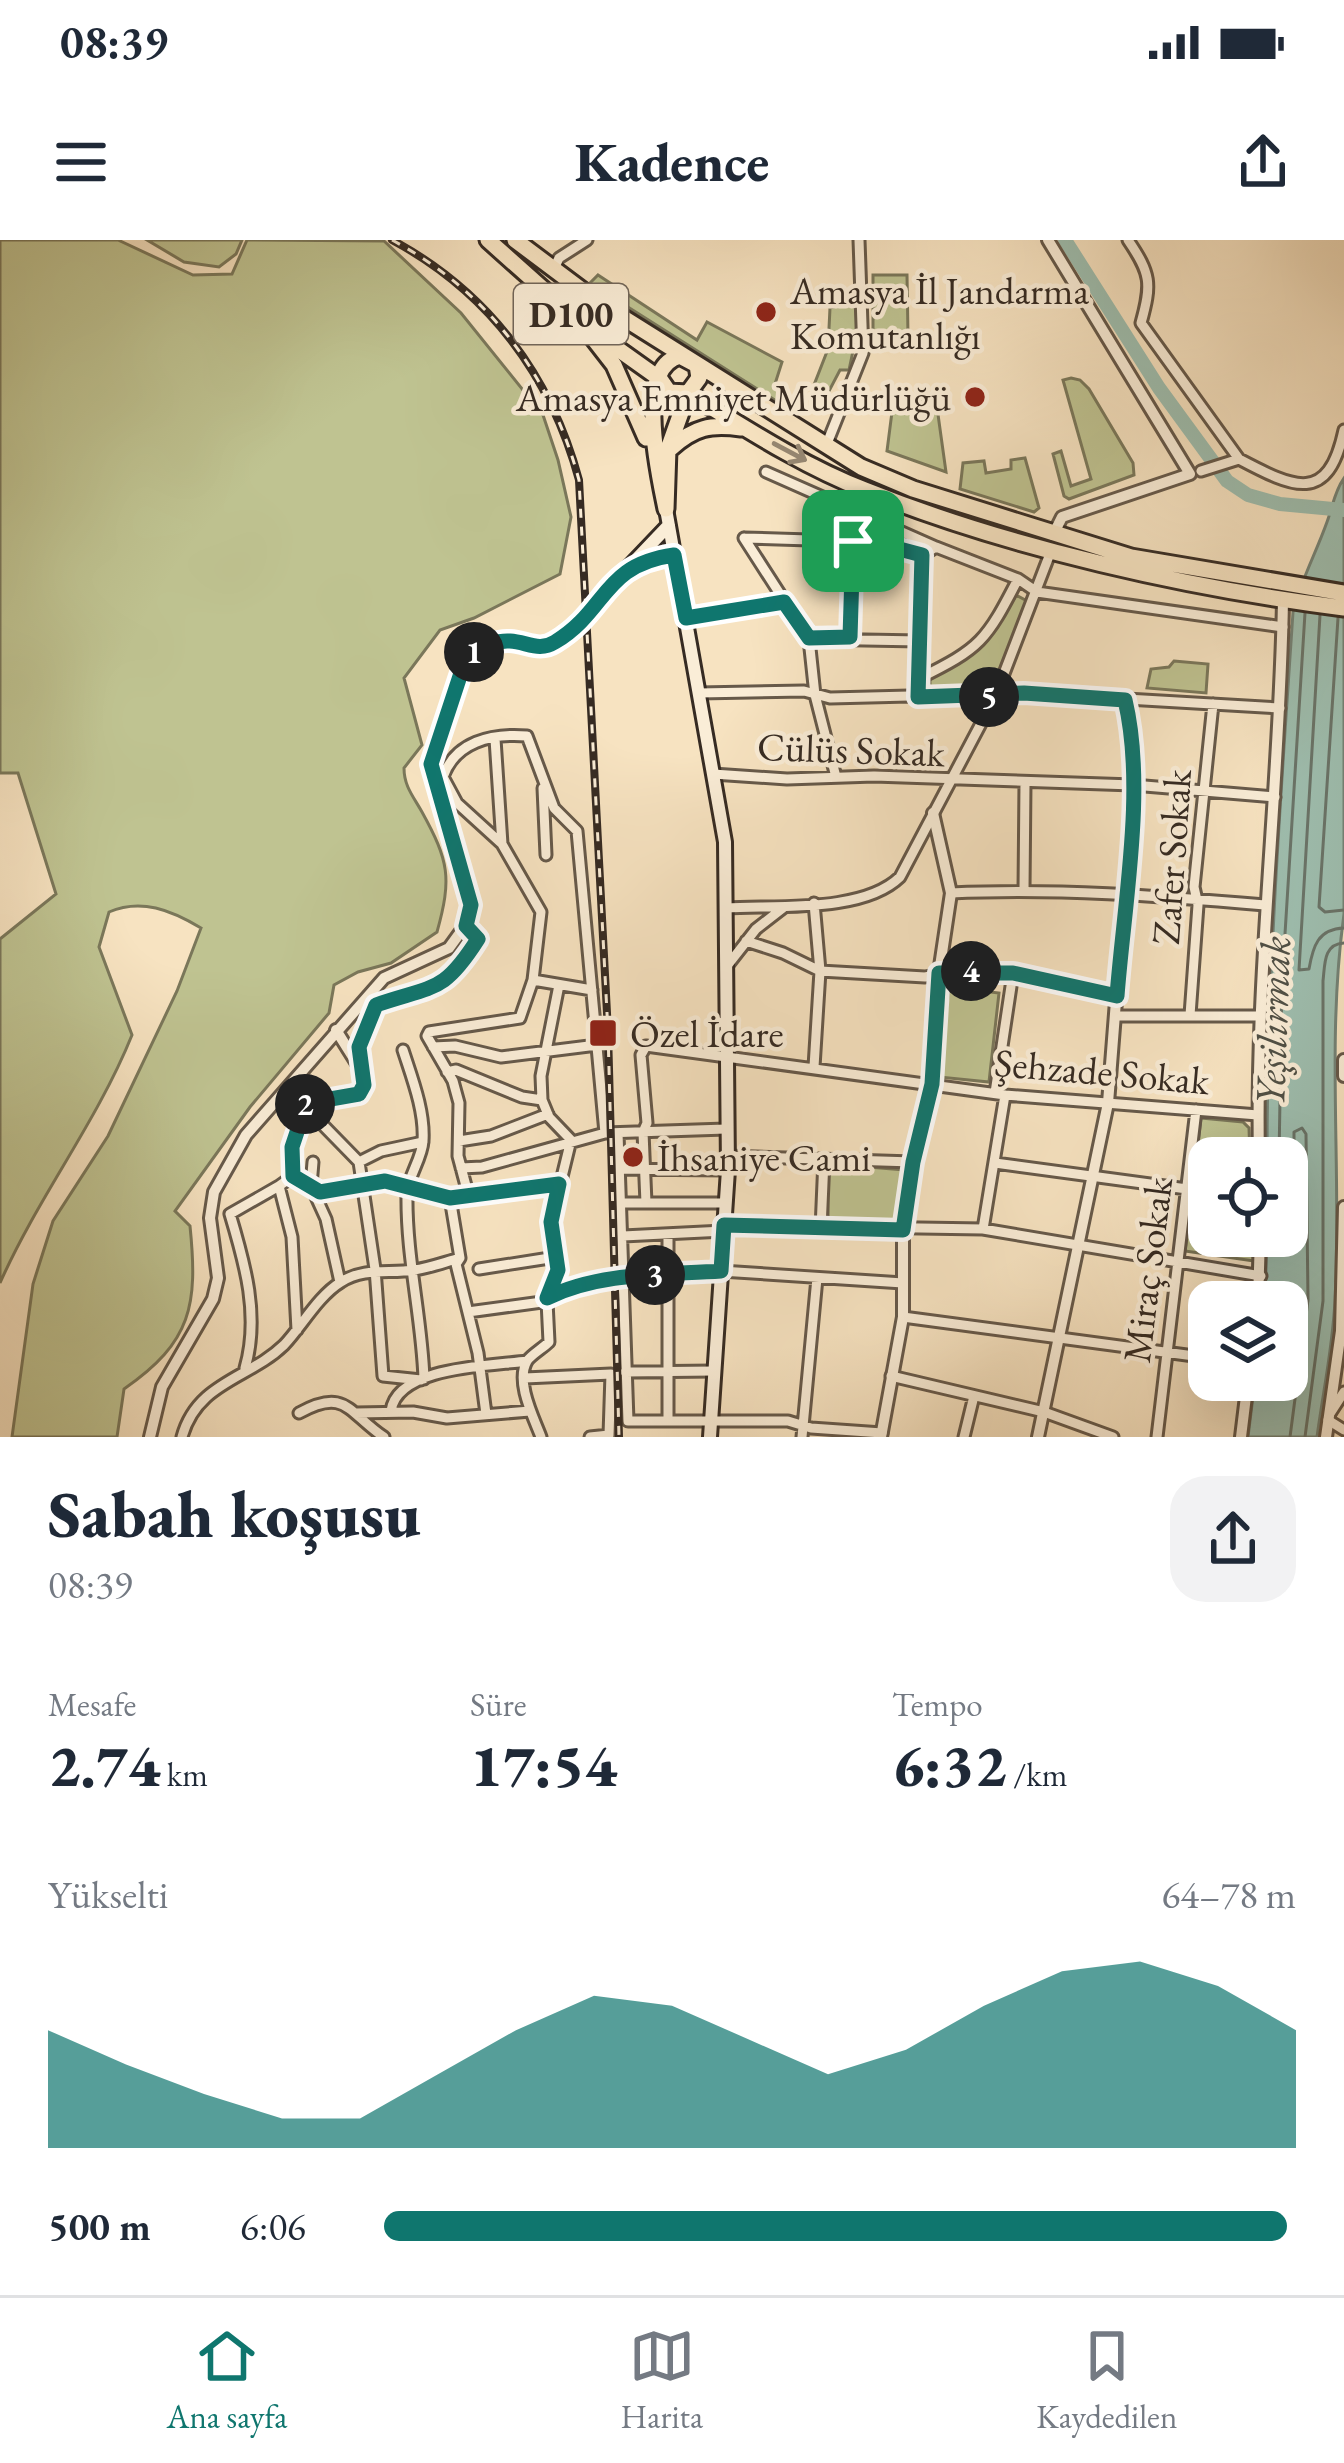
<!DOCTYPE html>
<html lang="tr">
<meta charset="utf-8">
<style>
:root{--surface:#fff;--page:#f2f2f3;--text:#1f2937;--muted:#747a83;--line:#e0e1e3;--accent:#0f766e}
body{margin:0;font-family:"EB Garamond",serif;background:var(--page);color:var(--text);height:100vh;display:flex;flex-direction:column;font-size:45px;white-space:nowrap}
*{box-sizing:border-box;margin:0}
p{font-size:39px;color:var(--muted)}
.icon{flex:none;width:66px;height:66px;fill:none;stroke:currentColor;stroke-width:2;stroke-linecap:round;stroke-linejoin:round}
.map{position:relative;height:1197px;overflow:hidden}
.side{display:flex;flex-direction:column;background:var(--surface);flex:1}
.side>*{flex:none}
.tools{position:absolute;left:1188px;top:897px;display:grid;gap:24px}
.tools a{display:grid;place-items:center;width:120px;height:120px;border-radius:24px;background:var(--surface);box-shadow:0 12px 48px #0002;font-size:60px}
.pin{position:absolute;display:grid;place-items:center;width:102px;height:102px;color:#fff;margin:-51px;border-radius:24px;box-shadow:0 6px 18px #0006}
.km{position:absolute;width:60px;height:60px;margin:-30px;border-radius:50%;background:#222;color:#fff;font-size:33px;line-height:60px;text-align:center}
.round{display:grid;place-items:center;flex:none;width:126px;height:126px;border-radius:36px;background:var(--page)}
.head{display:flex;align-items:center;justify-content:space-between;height:204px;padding:0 48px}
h1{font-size:66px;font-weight:800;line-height:90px}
.metrics{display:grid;grid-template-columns:repeat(3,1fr);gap:18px;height:204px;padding:12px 48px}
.metrics div{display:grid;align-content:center}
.metrics b{font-size:60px;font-weight:800}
.metrics small{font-size:33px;font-weight:400}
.metrics p{font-size:33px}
.chart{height:336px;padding:24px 48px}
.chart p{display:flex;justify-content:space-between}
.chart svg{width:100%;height:216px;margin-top:12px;fill:var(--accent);opacity:.7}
ul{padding:0 48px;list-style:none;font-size:39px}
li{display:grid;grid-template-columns:192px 144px 1fr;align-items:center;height:90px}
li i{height:30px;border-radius:15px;background:var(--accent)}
.status{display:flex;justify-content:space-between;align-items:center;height:84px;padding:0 60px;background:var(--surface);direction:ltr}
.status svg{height:33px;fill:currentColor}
header{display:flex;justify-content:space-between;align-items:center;height:156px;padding:0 48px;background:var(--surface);font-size:54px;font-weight:800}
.menu{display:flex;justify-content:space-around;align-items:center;height:168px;border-top:3px solid var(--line);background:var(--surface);font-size:33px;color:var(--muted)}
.menu a{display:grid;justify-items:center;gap:6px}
.menu .current{color:var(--accent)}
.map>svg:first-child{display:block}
.green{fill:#bfc391;stroke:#7a775a;stroke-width:3}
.water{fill:#9ebeaf;stroke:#748377;stroke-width:3}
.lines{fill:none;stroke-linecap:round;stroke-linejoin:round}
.shore{stroke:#6a7469;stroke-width:3}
.river{stroke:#9ebeaf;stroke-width:14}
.minor-casing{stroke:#66594a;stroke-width:15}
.tertiary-casing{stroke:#66594a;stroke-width:16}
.secondary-casing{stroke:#362b23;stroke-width:18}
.trunk-casing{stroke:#362b23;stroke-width:21}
.minor{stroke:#faedd7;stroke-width:9}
.tertiary{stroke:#faedd7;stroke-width:10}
.secondary{stroke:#faedd7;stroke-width:12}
.trunk{stroke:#f7e3c1;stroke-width:15}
.rail-casing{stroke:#362b23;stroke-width:8}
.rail{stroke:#faedd7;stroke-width:3;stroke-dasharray:9;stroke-linecap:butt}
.oneway{stroke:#968772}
.route-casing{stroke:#fff;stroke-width:24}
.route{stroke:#0f766e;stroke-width:15}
.poi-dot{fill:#8f2418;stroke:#faedd7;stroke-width:4.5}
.labels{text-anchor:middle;stroke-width:9;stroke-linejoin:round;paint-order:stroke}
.shield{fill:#faedd7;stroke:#716559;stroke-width:3}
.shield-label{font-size:36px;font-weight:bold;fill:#362b23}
.poi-label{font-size:39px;fill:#362b23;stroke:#faedd7;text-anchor:start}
.street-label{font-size:39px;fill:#362b23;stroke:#faedd7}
.water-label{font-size:42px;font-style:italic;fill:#505046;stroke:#faedd7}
</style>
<div class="status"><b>08:39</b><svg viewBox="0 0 49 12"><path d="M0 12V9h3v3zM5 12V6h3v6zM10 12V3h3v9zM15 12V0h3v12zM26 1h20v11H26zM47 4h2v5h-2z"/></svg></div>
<header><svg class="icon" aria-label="menu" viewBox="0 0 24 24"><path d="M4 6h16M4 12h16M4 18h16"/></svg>Kadence<svg class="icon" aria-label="share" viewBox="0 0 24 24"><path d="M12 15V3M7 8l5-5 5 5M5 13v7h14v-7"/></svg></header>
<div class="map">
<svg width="1344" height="1197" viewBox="0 0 1344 1197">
<rect width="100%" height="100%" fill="#f7e3c1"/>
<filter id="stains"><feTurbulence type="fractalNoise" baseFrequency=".00167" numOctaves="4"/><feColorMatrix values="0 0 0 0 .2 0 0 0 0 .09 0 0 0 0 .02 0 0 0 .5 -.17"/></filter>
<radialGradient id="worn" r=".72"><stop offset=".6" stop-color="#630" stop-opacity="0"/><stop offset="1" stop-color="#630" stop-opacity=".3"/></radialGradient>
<!-- green -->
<path class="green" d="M0 0H118L193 35 232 34 247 0 384 1 461 73 543 175 558 220 571 277 560 334 474 378 440 390 404 438 422 505 404 528C404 546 413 556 422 572 449 621 452 638 437 692L391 723 358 732 334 745 329 773 250 867 175 971 190 986C198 1065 192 1102 124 1149L117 1197H12L33 1044 53 981 108 896 177 751 201 688C171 670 141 658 109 672L99 707 132 795C97 882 38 957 0 1043V699L56 654 18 533H0Z
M147 0H242L236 14 219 27 184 22Z
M598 35 697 100 707 82 782 122 774 147 793 159 789 169 590 43Z
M873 35H907L908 95H873Z
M840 65 856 67 857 92 849 130H840L828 153 823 154 814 145 828 109 830 68Z
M1071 138 1080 140 1089 149 1133 223 1134 235 1069 259 1064 256 1053 214 1061 211 1071 246 1091 239 1063 140Z
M930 159 936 160 946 232 887 211 893 164Z
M1025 218 1039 268 1034 272 960 249 963 223 984 221 986 233 1011 229V220Z
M1016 355 1027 361 991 451 934 450 930 447V436C982 414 989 403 1016 355Z
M1174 421 1208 424 1206 453 1147 448 1151 429 1169 427Z
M949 747 999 753 989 842 939 837Z
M1201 878 1243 882 1249 888 1250 918H1209V996H1253L1254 1021 1185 1011Z
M831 924 905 930 900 979 894 985 835 983 828 976 827 931Z"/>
<!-- water -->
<path class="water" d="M1344 238V674C1326 803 1342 931 1335 1060 1333 1106 1323 1152 1317 1197H1248L1255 1140H1287V1062H1265L1267 996H1287V918H1267C1267 736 1281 554 1293 372 1301 340 1316 313 1327 282 1333 266 1334 252 1344 238Z"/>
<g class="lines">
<!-- shore -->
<path class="shore" d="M1320 375 1299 730 1309 729C1313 706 1318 689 1344 688
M1338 378 1319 667 1325 672 1344 670
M1279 918 1282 742 1305 373
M1287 934 1294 919V892L1302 888 1306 894 1308 1060 1290 1197
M1305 1197 1323 1061V741C1325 725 1323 704 1344 703"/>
<!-- river -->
<path class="river" d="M1065 0 1159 148 1227 241 1248 255 1280 264 1344 270"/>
<defs>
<path id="minor" d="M1128 0C1151 34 1152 43 1141 83L1239 219
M553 31 559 18 587 0
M826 206 863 113 859 0
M1201 231 1239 219C1294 248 1328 265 1344 190
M766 232 936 307
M744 298 873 302 923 315 936 307 1018 339 1037 352 1283 387
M744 298 809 399 815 455 836 537
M685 378 784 362
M850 397 853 301
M809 399 920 401
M918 439C981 408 986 401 1018 339
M699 453 804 451 830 458 1024 453 1280 468
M918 457 923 315
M713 534 787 539 874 536 1133 545 1275 557
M543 548 546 615
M502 604 457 563 443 537C455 502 491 493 527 496L554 568 577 591 605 893
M1024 649 1025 543
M951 653C1056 648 1160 656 1265 665
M814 663 820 731 814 827
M726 668C777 665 863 673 900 637L995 457 1051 311
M746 701 783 713 820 731 925 737 955 731 1013 733 1117 756
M727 726 756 689 783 668
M533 740 592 750
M1190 775 1198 665 1194 647 1213 464
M1115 776H1261
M433 807 455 806 501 817 597 805
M403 810C412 838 425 871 423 901 422 919 408 936 407 954 406 1017 422 1078 424 1139
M447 832 456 830 522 857 542 860 549 877 571 900
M995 853 1013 733
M542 860 541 836 559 745
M301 880 309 877 319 881 359 922 375 1029 383 1136 421 1140
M618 893 628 1181H788L811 1188 882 1193
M459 901 491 896 548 874
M727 916 913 922
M313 922 311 946 326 979 340 1042
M359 922 381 911 423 902
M995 923 1187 949
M461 928 482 927 605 893 726 889
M620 929 728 930
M293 936 320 951 385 941 450 958 559 945
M469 957 458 916 459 863 453 841 427 796 429 792 520 778 533 740 541 672 502 604 495 499
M450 958 460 1018 456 1024 478 1113 486 1174
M621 963H726
M646 963 643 892 647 883 641 815 646 806 1005 855 1258 875
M725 985 983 989 1261 1036
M821 989 824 919
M983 989 1005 855
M668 994V1181
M623 996 724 991
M479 1029 556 1017
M468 1072 542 1062 569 1047 623 1037 721 1031 903 1043
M903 1077 1209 1118
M297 1090 292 997 279 946 293 936V907L301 880 298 869 302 864 359 853 364 845 359 807 376 765C434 745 443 754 478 699L465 686
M245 1128C260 1076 245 1024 230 974L279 946
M625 1132 714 1131
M891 1136 1044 1172 1113 1197
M525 1138 611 1134 609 1195 590 1197
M391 1171C397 1126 492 1126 527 1121
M1331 1172 1344 1152
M299 1173C346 1147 348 1173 384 1197
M356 1173 413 1172 447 1178 530 1171
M1328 1180 1344 1190
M182 1197C197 1142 249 1139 284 1105 302 1086 318 1056 341 1042 364 1027 389 1034 414 1030 429 1028 445 1022 460 1018
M541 1197C534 1178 515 1142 527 1121 531 1115 543 1108 549 1102L547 1061 558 1031 551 982 571 900
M802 1197 817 1038
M964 1197 974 1156
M1157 1197 1196 870"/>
<path id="tertiary" d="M1048 0 1190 234 1062 277 1053 295
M336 790 363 833
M1344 820V836
M1259 918C1255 732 1280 547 1283 360
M1258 1062 1260 996
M150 1197 162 1147 213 1059 218 1038 210 978 214 952 246 895 384 738 449 708 465 686 471 665 431 524 461 432 474 411 488 405 508 401 541 408 555 402 583 381 628 328
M881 1197 903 1077V990L913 922 932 843 939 733 951 653 933 573
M1038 1197 1108 863 1133 545 1134 499 1125 460
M1241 1197 1248 1140
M1326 1197 1341 1091 1344 967"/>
<path id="secondary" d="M666 269 725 602 728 930 710 1197
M634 325 674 315
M628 328 669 285"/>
<path id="trunk" d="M488 0 580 82 660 139 669 152 688 153
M515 0 595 60 861 227 913 249 1131 317 1344 353
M593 98 614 125 646 198
M680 116 697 125 699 138 688 153 668 209 666 269C659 234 634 127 680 116Z
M688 153C745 188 803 226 865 250 1012 309 1187 348 1344 368
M671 208C695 187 710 184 741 188"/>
</defs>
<!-- minor casing -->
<use href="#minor" class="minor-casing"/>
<!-- tertiary casing -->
<use href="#tertiary" class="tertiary-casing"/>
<!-- secondary casing -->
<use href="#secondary" class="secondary-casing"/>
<!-- trunk casing -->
<use href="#trunk" class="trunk-casing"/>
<!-- minor -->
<use href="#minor" class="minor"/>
<!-- tertiary -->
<use href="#tertiary" class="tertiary"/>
<!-- secondary -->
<use href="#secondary" class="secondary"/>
<!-- trunk -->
<use href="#trunk" class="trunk"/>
<defs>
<path id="rail" d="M392 0C489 52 551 136 579 240L608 792 619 1197"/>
</defs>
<!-- rail casing -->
<use href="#rail" class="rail-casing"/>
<!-- rail -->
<use href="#rail" class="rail"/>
</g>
<!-- one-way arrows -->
<defs><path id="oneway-shaft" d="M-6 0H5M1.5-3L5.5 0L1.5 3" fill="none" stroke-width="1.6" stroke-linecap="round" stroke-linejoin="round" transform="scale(3)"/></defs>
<use class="oneway" href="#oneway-shaft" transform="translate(790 212) rotate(28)"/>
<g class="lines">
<defs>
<path id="route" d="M853 301 873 302 922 315 918 457 1024 453 1125 460C1146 548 1124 664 1117 756L1013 733H939L932 844 913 922 903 990 724 985 721 1031C663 1035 599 1032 547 1058L558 1030 551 982 559 944 450 958 385 941 320 952 293 936 292 907 301 880 298 869 302 864 359 854 364 845 359 807 376 765C434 745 443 754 478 699L466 686 471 665 431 524 461 433 474 412C485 406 497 400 510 401 527 402 539 412 555 402 608 370 602 325 674 315L686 378 784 362 809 398 850 397Z"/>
</defs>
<!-- route casing -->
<use href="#route" class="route-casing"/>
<!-- route -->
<use href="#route" class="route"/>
</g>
<!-- markers -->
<g class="poi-dot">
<circle cx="766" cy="72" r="12"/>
<circle cx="975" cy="157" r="12"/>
<rect x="588" y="778" width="30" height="30" rx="6"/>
<circle cx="633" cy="917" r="12"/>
</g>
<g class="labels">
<!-- shield labels -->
<rect class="shield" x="514" y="44" width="114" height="60" rx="9"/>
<g class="shield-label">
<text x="571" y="87">D100</text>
</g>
<!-- poi labels -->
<g class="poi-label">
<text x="790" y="64">Amasya İl Jandarma<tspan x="790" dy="45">Komutanlığı</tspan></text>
<text x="951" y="171" text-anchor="end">Amasya Emniyet Müdürlüğü</text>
<text x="630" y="807">Özel İdare</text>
<text x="657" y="931">İhsaniye Cami</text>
</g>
<!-- street labels -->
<g class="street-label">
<text transform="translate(851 509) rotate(2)" y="14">Cülüs Sokak</text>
<text transform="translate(1171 617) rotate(-86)" y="14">Zafer Sokak</text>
<text transform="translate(1102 831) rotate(5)" y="14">Şehzade Sokak</text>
<text transform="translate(1147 1030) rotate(-83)" y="14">Miraç Sokak</text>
</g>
<!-- water labels -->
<g class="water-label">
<text transform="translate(1272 781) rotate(-88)" y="15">Yeşilırmak</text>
</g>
</g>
<rect width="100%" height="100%" filter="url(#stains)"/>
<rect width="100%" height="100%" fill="url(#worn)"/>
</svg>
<div class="tools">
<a><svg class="icon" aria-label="locate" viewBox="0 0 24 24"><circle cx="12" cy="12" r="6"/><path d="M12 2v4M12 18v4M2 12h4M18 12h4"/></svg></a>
<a><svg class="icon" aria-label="layers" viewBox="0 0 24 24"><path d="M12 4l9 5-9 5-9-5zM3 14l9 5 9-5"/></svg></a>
</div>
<div class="pin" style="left:853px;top:301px;background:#1e9e55"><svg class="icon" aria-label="arrive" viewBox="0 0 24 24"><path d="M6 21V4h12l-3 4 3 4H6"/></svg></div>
<b class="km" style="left:474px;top:412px">1</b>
<b class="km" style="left:305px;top:864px">2</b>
<b class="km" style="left:655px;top:1035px">3</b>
<b class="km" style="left:971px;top:731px">4</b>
<b class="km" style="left:989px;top:457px">5</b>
</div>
<section class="side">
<div class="head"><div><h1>Sabah koşusu</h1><p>08:39</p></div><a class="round"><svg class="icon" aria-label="share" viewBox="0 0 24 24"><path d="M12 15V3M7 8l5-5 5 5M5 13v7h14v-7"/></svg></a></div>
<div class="metrics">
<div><p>Mesafe</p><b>2.74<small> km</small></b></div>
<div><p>Süre</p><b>17:54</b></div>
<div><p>Tempo</p><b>6:32<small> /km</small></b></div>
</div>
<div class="chart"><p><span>Yükselti</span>64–78 m</p>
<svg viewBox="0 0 160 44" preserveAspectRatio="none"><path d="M0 44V20L10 27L20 33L30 38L40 38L50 29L60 20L70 13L80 15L90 22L100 29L110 24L120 15L130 8L140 6L150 11L160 20V44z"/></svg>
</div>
<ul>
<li><b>500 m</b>6:06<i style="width:99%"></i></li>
</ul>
</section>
<nav class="menu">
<a class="current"><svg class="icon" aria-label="home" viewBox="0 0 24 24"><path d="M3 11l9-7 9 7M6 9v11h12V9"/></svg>Ana sayfa</a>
<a><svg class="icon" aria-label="map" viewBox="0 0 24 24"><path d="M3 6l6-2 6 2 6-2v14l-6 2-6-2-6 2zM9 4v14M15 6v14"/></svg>Harita</a>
<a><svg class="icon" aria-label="saved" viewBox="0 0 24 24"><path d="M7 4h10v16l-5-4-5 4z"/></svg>Kaydedilen</a>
</nav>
